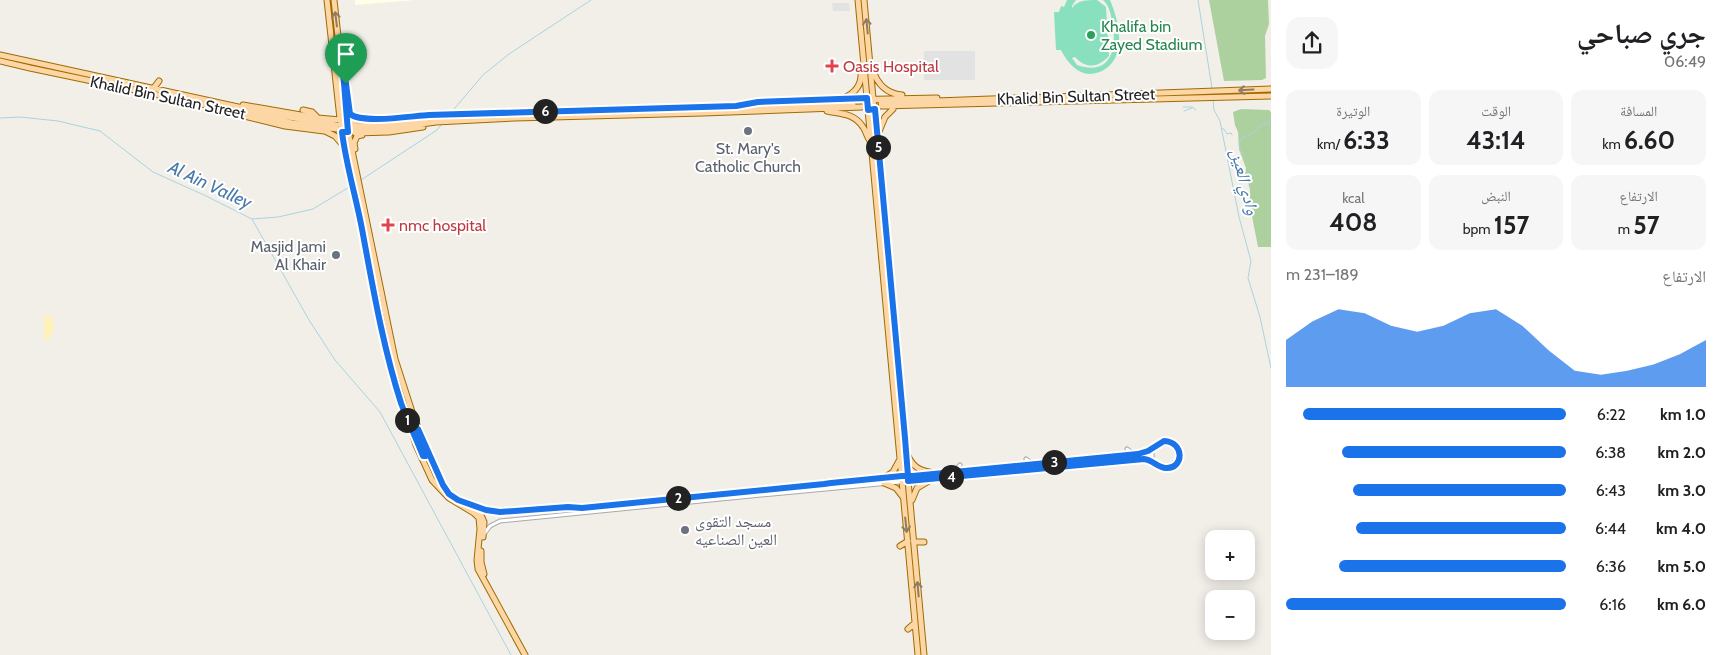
<!DOCTYPE html>
<html lang="ar">
<meta charset="utf-8">
<style>
:root{--surface:#fff;--page:#f6f6f6;--text:#202124;--muted:#757577;--accent:#1a73e8}
body{margin:0;font-family:Cabin,"Noto Naskh Arabic",sans-serif;background:var(--page);color:var(--text);direction:rtl;height:100vh;display:flex;flex-direction:column;font-size:19px;white-space:nowrap}
*{box-sizing:border-box;margin:0}
p{font-size:16px;color:var(--muted)}
.icon{flex:none;width:28px;height:28px;fill:none;stroke:currentColor;stroke-width:2;stroke-linecap:round;stroke-linejoin:round}
.map{position:relative;flex:1;overflow:hidden;direction:ltr}
.panel{display:flex;flex-direction:column;background:var(--surface);width:450px}
.panel>*{flex:none}
.buttons{position:absolute;left:1205px;top:530px;display:grid;gap:10px}
.buttons a{display:grid;place-items:center;width:50px;height:50px;border-radius:10px;background:var(--surface);box-shadow:0 2px 12px #0003;font-size:25px}
.pin{position:absolute;display:grid;place-items:center;width:42px;height:42px;color:#fff;margin:-51px -21px;border-radius:50% 50% 50% 0;rotate:-45deg;box-shadow:0 0 5px #0007}
.pin .icon{rotate:45deg}
.km{position:absolute;width:25px;height:25px;margin:-12px;border-radius:50%;background:#222;color:#fff;font-size:14px;line-height:25px;text-align:center}
.round{display:grid;place-items:center;flex:none;width:52px;height:52px;border-radius:15px;background:var(--page)}
.headline{display:flex;align-items:center;justify-content:space-between;height:85px;padding:0 15px}
h1{font-size:28px;font-weight:700;line-height:38px}
.metrics{display:grid;grid-template-columns:repeat(3,1fr);gap:8px;height:85px;padding:5px 15px}
.metrics div{display:grid;align-content:center;border-radius:12px;background:var(--page);text-align:center}
.metrics b{font-size:25px;font-weight:700}
.metrics small{font-size:14px;font-weight:400}
.metrics p{font-size:14px}
.chart{height:140px;padding:10px 15px}
.chart p{display:flex;justify-content:space-between}
.chart svg{width:100%;height:90px;margin-top:5px;fill:var(--accent);opacity:.7}
ul{padding:0 15px;list-style:none;font-size:16px}
li{display:grid;grid-template-columns:80px 60px 1fr;align-items:center;height:38px}
li i{height:12px;border-radius:6px;background:var(--accent)}
main{display:flex;flex:1;min-height:0}
.map>svg:first-child{display:block}
.education{fill:#ffffe5}
.forest{fill:#add19e}
.sand{fill:#fff1ba}
.pitch{fill:#88e0be}
.parking{fill:#e2e2e2}
.lines{fill:none;stroke-linecap:round;stroke-linejoin:round}
.stream{stroke:#aad3df;stroke-width:1}
.major-tunnel{stroke:#c8c6c1;stroke-width:5;stroke-dasharray:5 2.5;stroke-linecap:butt}
.minor-casing{stroke:#a9a9a9;stroke-width:5}
.major-casing{stroke:#a06b00;stroke-width:7}
.minor{stroke:#fff;stroke-width:3}
.major{stroke:#fcd6a4;stroke-width:5}
.oneway{stroke:#8f7c63}
.route-casing{stroke:#fff;stroke-width:10}
.route{stroke:#1a73e8;stroke-width:6}
.leisure-dot{fill:#2e9e5b;stroke:#fff;stroke-width:2}
.health-dot{fill:#e0444e;stroke:#fff;stroke-width:2}
.worship-dot{fill:#6b7280;stroke:#fff;stroke-width:2}
.labels{text-anchor:middle;stroke-width:4;stroke-linejoin:round;paint-order:stroke}
.leisure-label{font-size:16px;fill:#27864d;stroke:#fff;text-anchor:start}
.health-label{font-size:16px;fill:#be3a42;stroke:#fff;text-anchor:start}
.street-label{font-size:16px;fill:#222;stroke:#fff}
.worship-label{font-size:16px;fill:#5b616d;stroke:#fff}
.water-label{font-size:18px;font-style:italic;fill:#4a7aab;stroke:#fff}
</style>
<main>
<section class="panel">
<div class="headline"><div><h1>جري صباحي</h1><p>06:49</p></div><a class="round"><svg class="icon" aria-label="share" viewBox="0 0 24 24"><path d="M12 15V3M7 8l5-5 5 5M5 13v7h14v-7"/></svg></a></div>
<div class="metrics">
<div><p>المسافة</p><b>6.60<small> km</small></b></div>
<div><p>الوقت</p><b>43:14</b></div>
<div><p>الوتيرة</p><b>6:33<small> /km</small></b></div>
</div>
<div class="metrics">
<div><p>الارتفاع</p><b>57<small> m</small></b></div>
<div><p>النبض</p><b>157<small> bpm</small></b></div>
<div><p>kcal</p><b>408</b></div>
</div>
<div class="chart"><p><span>الارتفاع</span>189–231 m</p>
<svg viewBox="0 0 160 44" preserveAspectRatio="none"><path d="M0 44V21L10 12L20 6L30 8L40 14L50 17L60 14L70 8L80 6L90 14L100 26L110 36L120 38L130 36L140 33L150 28L160 21V44z"/></svg>
</div>
<ul>
<li><b>1.0 km</b>6:22<i style="width:94%"></i></li>
<li><b>2.0 km</b>6:38<i style="width:80%"></i></li>
<li><b>3.0 km</b>6:43<i style="width:76%"></i></li>
<li><b>4.0 km</b>6:44<i style="width:75%"></i></li>
<li><b>5.0 km</b>6:36<i style="width:81%"></i></li>
<li><b>6.0 km</b>6:16<i style="width:100%"></i></li>
</ul>
</section>
<div class="map">
<svg width="1271" height="655" viewBox="0 0 1271 655">
<rect width="100%" height="100%" fill="#f2efe9"/>
<!-- education -->
<path class="education" d="M355 0H415L355 5Z"/>
<!-- forest -->
<path class="forest" d="M1209 0H1268L1269 24 1265 36 1266 78 1262 80 1224 81Z
M1241 109 1269 110 1271 112V247H1258L1250 206V189L1245 174 1246 168 1239 149 1238 132 1235 125 1233 112Z"/>
<!-- sand -->
<path class="sand" d="M44 316 54 317V319L52 320V322H54V330L49 339H44Z"/>
<!-- pitch -->
<path class="pitch" d="M1067 0H1076L1072 6V8C1078 0 1086 0 1097 0L1106 7 1109 56C1098 68 1086 69 1075 57L1072 58 1077 65C1109 76 1117 52 1113 25 1111 16 1110 6 1103 0H1110C1117 17 1123 38 1116 56 1111 69 1094 78 1081 72 1072 68 1065 58 1061 50H1056L1054 12H1059L1061 6 1064 7Z"/>
<!-- parking -->
<path class="parking" d="M832 3H849L850 11H833Z
M924 51H975V80H924Z"/>
<g class="lines">
<!-- stream -->
<path class="stream" d="M1198 0 1212 88
M1213 99 1214 110 1220 121 1239 217 1251 261 1248 278 1260 317 1271 368
M1183 107H1192L1196 110
M1184 111 1192 108
M449 115 483 75 509 54 591 0
M0 118 20 117 58 121 100 131 153 172 204 195 252 219 278 217 313 209 351 186
M1222 129H1224L1227 134 1231 133 1232 135
M1241 155 1243 153 1240 151 1239 143 1241 139 1254 132 1261 125 1269 123 1271 118
M361 180 437 130 442 124
M252 219 309 320 335 360 380 412 511 655"/>
<!-- major-tunnel -->
<path class="major-tunnel" d="M861 104 881 103"/>
<defs>
<path id="minor" d="M1152 455a14 14 0 1 1 28 0a14 14 0 1 1-28 0Z
M1127 449 1134 454
M1026 459 1033 464
M1051 462 1057 456
M953 472 960 465
M473 505 500 512 566 507 582 508 1138 454 1154 448
M484 534 490 526 500 521 741 497 1144 459 1155 462"/>
<path id="major" d="M327 0 343 146 355 197 381 327 391 367 416 445 432 480 449 498 474 513 479 518 480 529 477 560 478 569 525 655
M334 0 349 136 395 359 414 418 443 485 455 499 474 508 480 513 484 522 483 537
M858 0 918 655
M864 0 924 655
M335 52 337 59 344 123
M0 55 271 114 336 125
M0 61 30 68 292 123 337 129
M873 70C877 84 887 94 902 95
M153 89 159 81
M844 98C855 93 862 85 861 72
M793 101 937 98
M758 102 782 101
M881 103 1271 89
M243 105 318 118 352 121 438 115
M881 106 1271 96
M303 110 312 112 317 117
M827 111C841 114 854 113 863 127 866 131 867 137 870 141
M232 113 285 126 324 131
M353 126 375 125 490 113 853 104
M354 130 384 129 436 122 515 118 703 113 862 107
M325 131 335 136 342 144
M355 133 389 132 423 127
M878 134 885 117 893 109
M355 149 354 143 357 136 362 135
M908 456C914 469 922 471 935 473
M884 478 893 472 899 461
M884 483 896 488 903 497
M912 500 917 488 932 479
M914 542H924
M900 546 908 541
M481 551V562L484 574
M908 629 915 623"/>
</defs>
<!-- minor casing -->
<use href="#minor" class="minor-casing"/>
<!-- major casing -->
<use href="#major" class="major-casing"/>
<!-- minor -->
<use href="#minor" class="minor"/>
<!-- major -->
<use href="#major" class="major"/>
</g>
<!-- one-way arrows -->
<defs><path id="oneway-shaft" d="M-6 0H5M1.5-3L5.5 0L1.5 3" fill="none" stroke-width="1.6" stroke-linecap="round" stroke-linejoin="round" transform="scale(1.25)"/></defs>
<g class="oneway">
<use href="#oneway-shaft" transform="translate(336 19) rotate(-97)"/>
<use href="#oneway-shaft" transform="translate(867 26) rotate(-96)"/>
<use href="#oneway-shaft" transform="translate(1246 90) rotate(177)"/>
<use href="#oneway-shaft" transform="translate(906 525) rotate(84)"/>
<use href="#oneway-shaft" transform="translate(918 589) rotate(-95)"/>
</g>
<g class="lines">
<defs>
<path id="route" d="M346 84 343 71 348 132H342C346 165 356 197 362 229 373 288 383 347 401 403 408 422 416 438 423 456H426L427 454 419 435 418 429 443 485 449 494 458 500 486 510 500 512 568 507 582 508 824 484 831 483 902 476H913L1138 454 1148 451 1164 441C1185 442 1184 469 1166 468 1158 468 1153 460 1144 459L908 481V476L905 438 875 109 868 110 867 98 758 102 736 106 429 115C411 116 363 124 350 114L346 84"/>
</defs>
<!-- route casing -->
<use href="#route" class="route-casing"/>
<!-- route -->
<use href="#route" class="route"/>
</g>
<!-- markers -->
<circle class="leisure-dot" cx="1091" cy="35" r="5"/>
<g class="health-dot">
<path d="M829.5 58.5h5v5h5v5h-5v5h-5v-5h-5v-5h5z"/>
<path d="M385.5 217.5h5v5h5v5h-5v5h-5v-5h-5v-5h5z"/>
</g>
<g class="worship-dot">
<circle cx="748" cy="131" r="5"/>
<circle cx="336" cy="255" r="5"/>
<circle cx="685" cy="530" r="5"/>
</g>
<g class="labels">
<!-- leisure labels -->
<g class="leisure-label">
<text x="1101" y="32">Khalifa bin<tspan x="1101" dy="18">Zayed Stadium</tspan></text>
</g>
<!-- health labels -->
<g class="health-label">
<text x="843" y="72">Oasis Hospital</text>
<text x="399" y="231">nmc hospital</text>
</g>
<!-- street labels -->
<g class="street-label">
<text transform="translate(1076 96) rotate(-2)" y="6">Khalid Bin Sultan Street</text>
<text transform="translate(168 97) rotate(12)" y="6">Khalid Bin Sultan Street</text>
</g>
<!-- worship labels -->
<g class="worship-label">
<text x="748" y="154">St. Mary's<tspan x="748" dy="18">Catholic Church</tspan></text>
<text x="326" y="252" text-anchor="end">Masjid Jami<tspan x="326" dy="18">Al Khair</tspan></text>
<text x="695" y="527" text-anchor="start">مسجد التقوى<tspan x="695" dy="18">العين الصناعيه</tspan></text>
</g>
<!-- water labels -->
<g class="water-label">
<text transform="translate(1245 182) rotate(76)" y="6">وادي العين</text>
<text transform="translate(210 185) rotate(25)" y="6">Al Ain Valley</text>
</g>
</g>
</svg>
<div class="buttons">
<a>+</a>
<a>−</a>
</div>
<div class="pin" style="left:346px;top:84px;background:#1e9e55"><svg class="icon" aria-label="arrive" viewBox="0 0 24 24"><path d="M6 21V4h12l-3 4 3 4H6"/></svg></div>
<b class="km" style="left:407px;top:420px">1</b>
<b class="km" style="left:678px;top:498px">2</b>
<b class="km" style="left:1054px;top:462px">3</b>
<b class="km" style="left:951px;top:477px">4</b>
<b class="km" style="left:878px;top:147px">5</b>
<b class="km" style="left:545px;top:111px">6</b>
</div>
</main>
